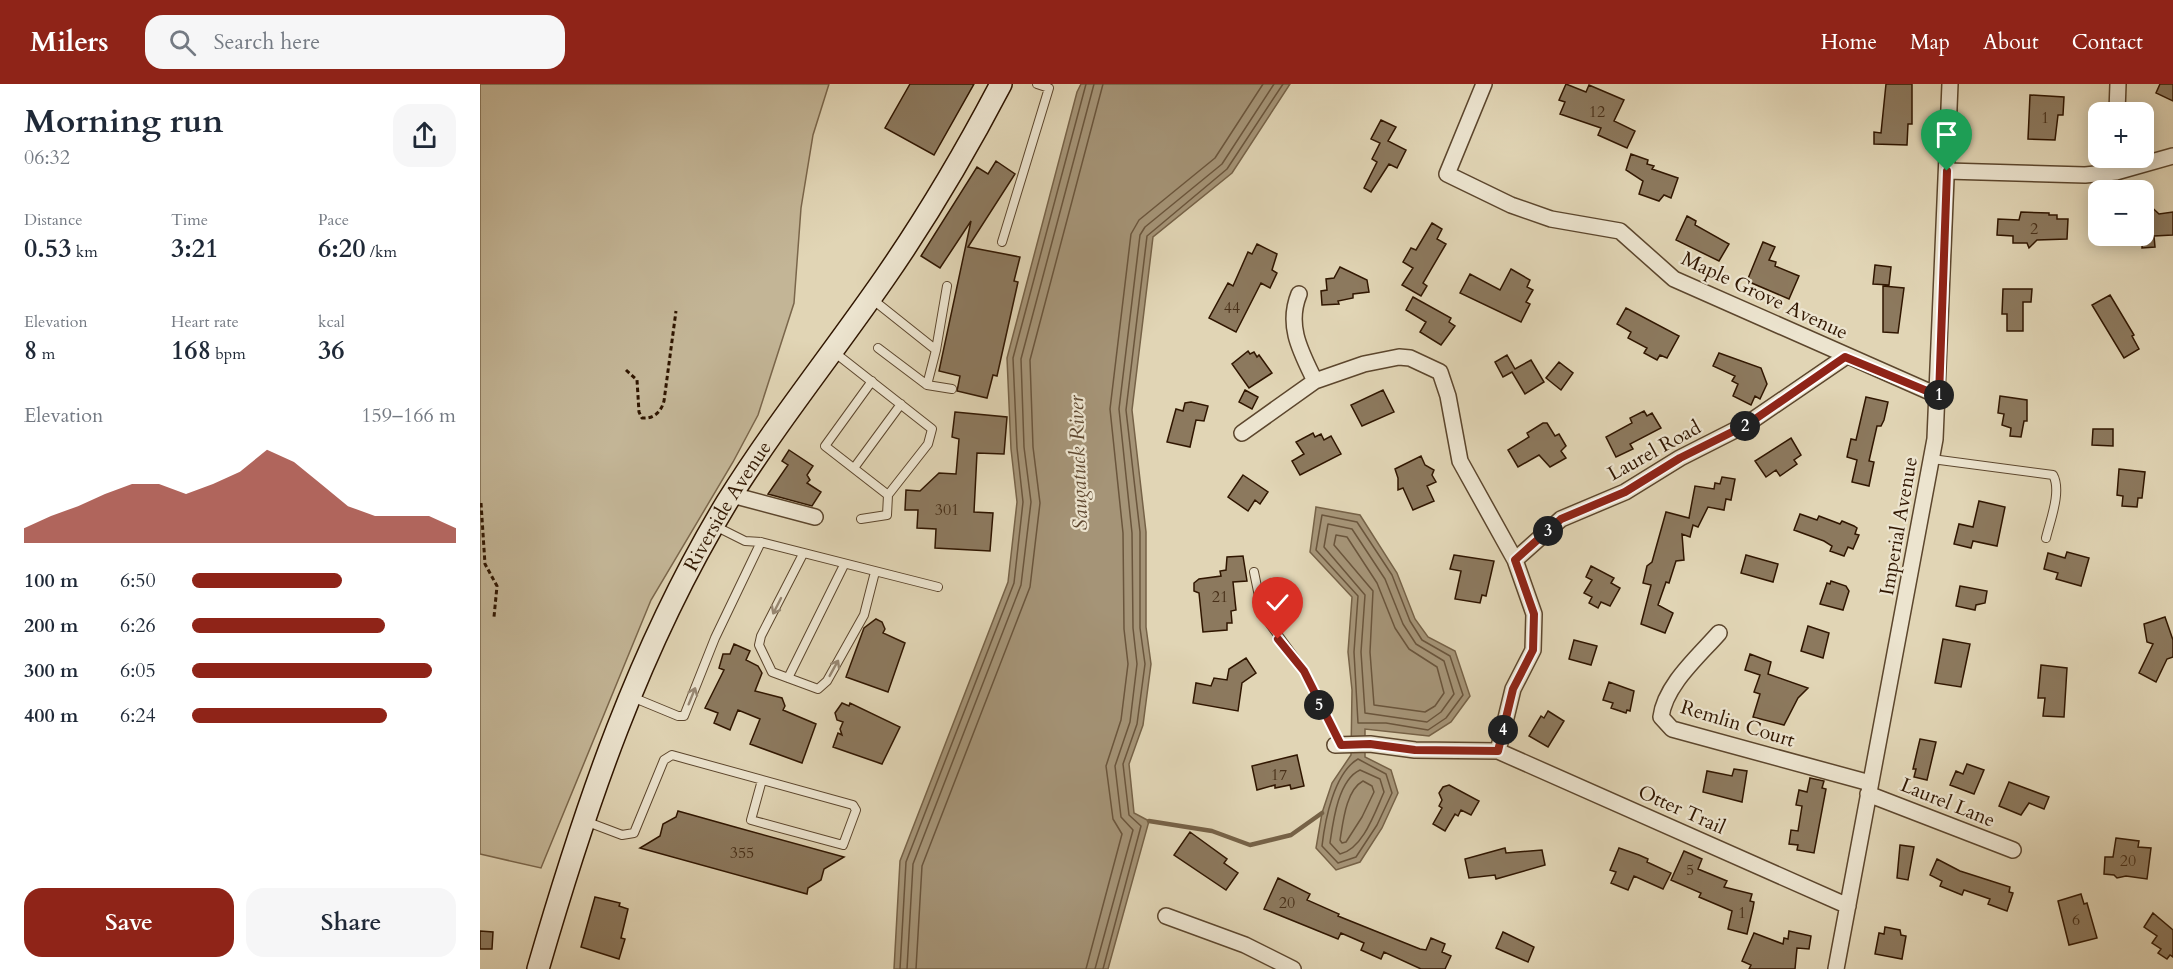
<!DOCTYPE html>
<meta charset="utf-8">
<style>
:root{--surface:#fff;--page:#f6f6f7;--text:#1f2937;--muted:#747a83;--accent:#8f2418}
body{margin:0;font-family:Cardo,serif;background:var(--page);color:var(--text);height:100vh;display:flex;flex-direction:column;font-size:22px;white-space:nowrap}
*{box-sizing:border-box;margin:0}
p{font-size:20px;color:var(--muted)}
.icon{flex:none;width:33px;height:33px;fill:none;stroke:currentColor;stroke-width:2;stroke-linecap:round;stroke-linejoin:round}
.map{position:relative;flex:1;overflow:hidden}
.drawer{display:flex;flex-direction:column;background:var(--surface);width:480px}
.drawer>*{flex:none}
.controls{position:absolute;left:1608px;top:18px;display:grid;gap:12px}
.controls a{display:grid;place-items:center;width:66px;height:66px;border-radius:12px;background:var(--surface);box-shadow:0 3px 15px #0003;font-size:30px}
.pin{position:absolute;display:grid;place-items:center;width:51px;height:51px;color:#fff;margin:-62px -26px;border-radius:50% 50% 50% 0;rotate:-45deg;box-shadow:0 0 6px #0007}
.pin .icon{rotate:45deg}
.km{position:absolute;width:30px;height:30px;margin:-15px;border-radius:50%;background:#222;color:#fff;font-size:16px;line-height:30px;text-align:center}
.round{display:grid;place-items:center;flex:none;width:63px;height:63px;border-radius:18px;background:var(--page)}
.summary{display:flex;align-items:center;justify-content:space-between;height:102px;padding:0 24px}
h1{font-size:33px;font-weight:700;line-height:45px}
.metrics{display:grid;grid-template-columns:repeat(3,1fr);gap:9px;height:102px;padding:6px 24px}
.metrics div{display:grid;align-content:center}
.metrics b{font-size:26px;font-weight:700}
.metrics small{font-size:16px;font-weight:400}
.metrics p{font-size:16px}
.chart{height:168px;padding:12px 24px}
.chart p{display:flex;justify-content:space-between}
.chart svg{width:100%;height:108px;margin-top:6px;fill:var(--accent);opacity:.7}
.primary-button{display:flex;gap:12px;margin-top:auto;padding:12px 24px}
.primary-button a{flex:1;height:69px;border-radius:18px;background:var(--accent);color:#fff;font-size:24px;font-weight:700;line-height:69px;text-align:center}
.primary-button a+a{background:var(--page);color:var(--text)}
ul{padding:0 24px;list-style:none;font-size:20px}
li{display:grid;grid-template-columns:96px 72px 1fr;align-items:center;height:45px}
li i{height:15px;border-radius:8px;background:var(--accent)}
header{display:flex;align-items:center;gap:36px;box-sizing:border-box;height:84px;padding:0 30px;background:var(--accent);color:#fff}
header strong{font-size:28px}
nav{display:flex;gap:33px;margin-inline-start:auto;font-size:21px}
.search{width:420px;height:54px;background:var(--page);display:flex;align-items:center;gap:15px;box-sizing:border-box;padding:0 21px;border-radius:18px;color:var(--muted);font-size:22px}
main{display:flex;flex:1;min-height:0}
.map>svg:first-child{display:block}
.green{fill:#c3b596;stroke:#7a664b;stroke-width:1.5}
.water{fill:#a59477;stroke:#766247;stroke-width:1.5}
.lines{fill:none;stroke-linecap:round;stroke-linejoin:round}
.shore{stroke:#6a553c;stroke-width:1.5}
.stream{stroke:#766247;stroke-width:4.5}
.building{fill:#8c795e;stroke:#301600;stroke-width:1.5}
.lane-casing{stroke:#5c462d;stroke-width:10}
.street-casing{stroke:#5c462d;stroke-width:18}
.secondary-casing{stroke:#301600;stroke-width:24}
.path{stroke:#301600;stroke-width:3;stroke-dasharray:4.5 3;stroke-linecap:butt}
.lane{stroke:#ece4cf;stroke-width:8}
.street{stroke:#ece4cf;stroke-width:15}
.secondary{stroke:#ece4cf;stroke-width:21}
.oneway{stroke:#978772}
.route-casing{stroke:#fff;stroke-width:12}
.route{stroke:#8f2418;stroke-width:8}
.labels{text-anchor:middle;stroke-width:4.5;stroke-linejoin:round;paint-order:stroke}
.number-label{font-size:16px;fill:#472f18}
.street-label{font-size:20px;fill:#301600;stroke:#ece4cf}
.water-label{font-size:21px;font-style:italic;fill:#5f4830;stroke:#ece4cf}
</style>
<header>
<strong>Milers</strong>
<div class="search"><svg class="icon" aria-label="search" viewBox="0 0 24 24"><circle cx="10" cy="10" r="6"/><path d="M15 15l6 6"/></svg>Search here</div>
<nav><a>Home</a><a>Map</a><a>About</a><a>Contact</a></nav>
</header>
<main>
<section class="drawer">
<div class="summary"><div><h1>Morning run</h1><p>06:32</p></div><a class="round"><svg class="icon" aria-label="share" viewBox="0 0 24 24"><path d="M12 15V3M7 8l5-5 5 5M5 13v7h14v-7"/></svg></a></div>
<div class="metrics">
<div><p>Distance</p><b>0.53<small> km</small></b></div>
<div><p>Time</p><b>3:21</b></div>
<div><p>Pace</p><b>6:20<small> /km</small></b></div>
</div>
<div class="metrics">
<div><p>Elevation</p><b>8<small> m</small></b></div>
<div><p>Heart rate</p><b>168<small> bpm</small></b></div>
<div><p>kcal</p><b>36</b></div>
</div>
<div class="chart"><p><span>Elevation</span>159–166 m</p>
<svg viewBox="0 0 160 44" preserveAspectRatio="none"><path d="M0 44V38L10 33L20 29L30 24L40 20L50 20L60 24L70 20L80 15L90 6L100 11L110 20L120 29L130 33L140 33L150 33L160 38V44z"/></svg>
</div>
<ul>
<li><b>100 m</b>6:50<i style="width:57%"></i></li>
<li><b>200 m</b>6:26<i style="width:73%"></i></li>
<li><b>300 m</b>6:05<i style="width:91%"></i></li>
<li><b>400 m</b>6:24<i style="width:74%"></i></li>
</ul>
<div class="primary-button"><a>Save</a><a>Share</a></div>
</section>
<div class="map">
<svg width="1693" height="885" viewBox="0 0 1693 885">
<rect width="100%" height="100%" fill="#e1d5b5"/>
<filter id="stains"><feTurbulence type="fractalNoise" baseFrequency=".00333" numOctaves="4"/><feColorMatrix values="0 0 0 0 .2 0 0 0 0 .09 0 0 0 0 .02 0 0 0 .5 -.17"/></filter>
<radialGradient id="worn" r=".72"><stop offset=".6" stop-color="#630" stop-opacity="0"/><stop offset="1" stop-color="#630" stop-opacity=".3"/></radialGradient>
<!-- green -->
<path class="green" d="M0 0H349L333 51 321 124 314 219 278 331 253 378 171 516 61 784 0 770Z"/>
<!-- water -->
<path class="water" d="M601 0H810L752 89 673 153 652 326 666 448V543L671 580 663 641 649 680 654 729 669 737 628 885H414L420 777 528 498 537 418 531 365 527 274 597 8Z
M836 423 880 431 917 489 935 535 948 553 975 567 990 612 971 638 949 652 885 645V673L911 686 918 709 902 744 880 778 856 786 836 764 842 729 852 699 871 671 872 606 868 568 872 513 830 468Z"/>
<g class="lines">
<!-- shore -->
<path class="shore" d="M842 431 877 438 912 491 930 537 942 556 970 572 983 611 966 634 948 646 906 639H878L874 568 878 512 836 466Z
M848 440 872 445 905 495 923 540 936 560 964 577 974 610 961 628 947 638 885 629 881 568 885 511 844 463Z
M856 451 867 453 897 499 915 544 929 565 957 583 964 609 955 622 945 628 894 621 890 568 893 507 854 461Z
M878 675 906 690 912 709 897 741 876 773 858 779 842 762C845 736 854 689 878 675Z
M880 686 900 695 904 708C895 728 883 765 860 770L850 759C853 738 858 696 880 686Z
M883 697 892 702 894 708 882 733 866 758 862 759 860 756C863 738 866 706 883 697Z
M420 885 426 778 534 499 543 418 537 364 533 274 606 0
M427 885 433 780 541 501 551 418 544 363 541 275 614 0
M436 885 442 782 550 503 560 419 553 363 550 276 623 0
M606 885 642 750 633 735 626 682 641 636 648 580 644 545 643 449 630 325 651 150 659 136 735 74 783 0
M615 885 653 746 641 733 635 682 650 638 657 580 653 544 652 449 639 325 660 151 665 143 742 80 794 0
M623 885 661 742 649 731 643 680 657 640 665 580 660 544V448L646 326 667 152 747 85 803 0"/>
<!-- stream -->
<path class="stream" d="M669 737 732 747 770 761 811 751 842 729"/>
</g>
<!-- building -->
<path class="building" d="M430 0H494L454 71 405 44Z
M1086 0 1106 8 1109 1 1144 16 1134 37 1155 47 1147 64 1118 51 1121 44 1080 30 1085 18 1079 16Z
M1406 0H1432V40H1428L1427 61 1394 60V48L1401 49Z
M1680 0H1693V17L1676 9Z
M1550 11 1584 13 1583 31H1578L1575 56 1548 55Z
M901 36 916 43 908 57 926 66 917 84 909 80 891 108 884 104 897 78 892 75 900 59 891 55Z
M1151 70 1168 76 1167 80 1174 82 1172 85 1198 94 1191 114 1184 111 1179 117 1159 110 1163 97 1146 86Z
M516 77 535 90 488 163 540 173 534 197 538 198 517 292 513 291 507 314 477 307 480 292 459 287 491 137 460 184 441 172 497 83 508 90Z
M1664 116 1679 130 1693 128V151L1674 152 1675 163 1662 164Z
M1541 128 1569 129V131H1577V135H1588L1587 155 1557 156 1549 164 1547 159H1533V152L1517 151 1518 135 1539 136Z
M1207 132 1216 137 1215 141 1249 160 1239 177 1196 156Z
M952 139 962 145 957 155 966 160 943 199 947 202 941 212 922 201 933 184 923 178 931 164 936 166Z
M1283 158 1295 163 1289 176 1296 178 1295 182 1319 192 1309 215 1267 197Z
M777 160 797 170 792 186 797 189 790 204 781 199 756 248 729 234 748 199 753 202 768 168 772 170Z
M1395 181 1411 183 1409 201 1393 200Z
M860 183 887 196 889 208 873 210V214L858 217 859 220 842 221 841 207 847 206 846 195 854 194Z
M1031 185 1050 196 1047 203 1053 206 1046 218 1050 220 1041 238 980 209 990 190 1020 206Z
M1403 202 1424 204 1418 249 1403 248Z
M1523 205H1552L1551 218H1543V247H1527V230H1522Z
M1630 211 1654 251 1652 252 1659 265 1644 274 1612 221Z
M933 213 971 234 969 238 975 242 961 261 940 248 946 238 926 226Z
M1146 224 1199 252 1187 274 1180 271 1177 276 1164 269 1167 264 1148 254 1151 248 1137 240Z
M768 267 770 270 774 268 777 273 779 271 792 289 769 304 752 280Z
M1239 269 1281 284 1287 300 1280 315 1275 312 1271 321 1253 312 1258 300 1252 297 1255 292 1233 282Z
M1027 271 1035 285 1051 276 1064 298 1045 310 1032 288 1023 293 1015 278Z
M1079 278 1093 289 1081 306 1066 294Z
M765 306 778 313 772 325 759 318Z
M903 306 914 328 882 342 871 321Z
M1520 312 1547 316V337H1544L1541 353 1530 352 1531 344 1522 341 1524 330 1518 329Z
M1386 313 1408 318 1404 336 1401 342H1397L1389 377 1394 378 1389 402 1372 398 1377 376 1367 373 1371 355 1376 356Z
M711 318 728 322 724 337 716 336 710 363 687 358 696 325 703 327 705 319Z
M1164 327 1167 332 1172 329 1181 344 1150 360 1153 365 1136 373 1126 353 1152 339 1150 334Z
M475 328 527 333 524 370 497 369 494 428 513 429 510 467 455 464 456 445 437 444 438 426H425L426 406 440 407 459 389 476 390 479 355 472 353Z
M1063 339H1067L1075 352 1079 350 1086 362 1081 367 1086 374 1070 383 1059 371 1038 383 1028 366 1049 353 1047 349Z
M1613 345H1633V362L1612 361Z
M833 349 835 353 841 350 844 356 851 352 861 370 820 391 812 377 824 370 816 358Z
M1311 354 1321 371 1314 376 1317 380 1300 392 1296 386 1286 393 1275 377Z
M309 366 333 382 327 391 330 396 327 399 341 408 332 422 288 410 308 381 302 377Z
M941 372 945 381 954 386 952 391 956 398 947 402 954 417 933 426 923 404 918 406V394L915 385Z
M1639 385 1665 388 1662 414H1658L1657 423 1642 422 1643 412 1637 411Z
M763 391 788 408 780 420 775 416 768 427 748 413Z
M1242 393 1255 395 1251 416 1246 415 1244 426 1228 423 1218 443 1213 441 1210 453 1202 450 1204 476 1196 477 1189 499 1186 498 1178 521 1193 529 1185 549 1161 540 1171 501 1163 499 1167 482 1172 478 1186 428 1209 434 1215 402 1234 405 1235 399 1240 400Z
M1499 417 1525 423 1517 462 1493 457 1491 464 1474 460 1479 440 1493 443Z
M1320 430 1337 436 1339 432 1360 440 1362 437 1374 442 1377 444 1375 450 1379 451 1373 465 1368 463 1364 472 1350 467 1352 462 1344 457 1314 446Z
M1587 468 1609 474 1601 502 1576 495 1578 489 1564 485 1568 469 1585 474Z
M974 471 1014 477 1006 512 1002 511 1000 519 975 515 981 487 970 485Z
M1266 471 1298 480 1293 498 1261 489Z
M763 472 767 497 753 498 756 526 751 527 752 539H747V546L723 548 719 509 714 507V499L719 495 741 492 740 487 746 486 747 473Z
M1111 482 1134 494 1131 499 1140 504 1130 522 1121 518 1118 524 1109 519 1112 513 1104 509 1112 496 1106 493Z
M1351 497 1366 502 1369 507 1363 526 1340 520 1347 499 1350 500Z
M1480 502 1507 507 1505 519 1496 521 1495 526 1476 522Z
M1685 533 1693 556V573L1687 575 1676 598 1659 589 1673 560 1667 558 1664 540Z
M396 535 402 538 405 545 403 549 425 559 408 608 366 593 384 544Z
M1328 542 1349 549 1343 574 1321 567Z
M1463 555 1490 560 1481 603 1455 599Z
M1094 556 1117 562 1111 581 1089 575Z
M254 560 270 567 266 576 278 582 282 589 275 607 302 614 305 622 303 626 336 640 322 679 270 660 280 635 258 626 250 646 234 639 238 629 225 624 244 586 239 584 243 570H250Z
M1270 570 1291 578 1288 590 1328 604 1318 614 1304 641 1273 633 1280 610 1274 608 1280 591 1265 586Z
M766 574 776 589 762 599 758 627 713 619 716 599 731 602 734 594 747 596 749 585Z
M1561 581 1587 584 1584 633 1563 632 1565 614H1558Z
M1129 598 1154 607 1150 627 1147 626 1146 629 1131 624 1133 619 1123 616Z
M362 619 369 622 370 619 420 643 402 680 353 663 358 649 362 651 360 645 363 638 357 636 355 629Z
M1068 627 1084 637 1068 663 1049 652 1061 632 1064 634Z
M1440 655 1456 658 1447 696 1434 693 1436 685H1433Z
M817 671 824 702 811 705 810 701 795 704V701L777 706 772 682Z
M1487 680 1504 686 1494 710 1470 701 1476 687 1483 690Z
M1254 685 1267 687 1262 718 1223 708 1227 687 1252 692Z
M1330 694 1344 697 1342 704 1346 705 1334 769 1317 766 1318 761 1309 760 1311 746 1318 747 1322 722 1316 721 1319 706 1327 708Z
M1529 698 1569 713 1564 725 1549 719 1541 731 1519 722Z
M969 701 999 717 991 731 981 726 978 732 975 730 965 747 953 740 962 724 959 722 962 716 959 709 963 703Z
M198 727 255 743 364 773 344 785 341 796 328 804 327 810 160 764 180 752 183 740 196 733Z
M710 748 747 775 744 779 758 789 746 806 694 771Z
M1636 754 1659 757 1658 763 1671 764 1667 795 1646 792 1637 794 1634 791 1624 790 1625 773H1633Z
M1420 761 1434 763 1428 796 1417 794Z
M1025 764 1026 769 1062 766 1065 781 1016 795 1015 791 989 794 985 775Z
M1139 764 1159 771 1168 775 1167 778 1191 789 1183 805 1154 792 1148 806 1131 799 1136 788 1130 786Z
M1204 767 1222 775 1218 785 1247 797 1244 803 1272 810 1270 817 1274 818 1273 824 1267 850 1248 845 1252 827 1219 813 1221 809 1191 796Z
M1457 775 1480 787 1530 803 1529 808 1533 809 1527 827 1508 820 1510 815 1484 806 1482 811 1460 802 1462 797 1450 791Z
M798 794 830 810 827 816 859 830 858 832 940 865 946 866 951 854 965 860 962 868 971 872 965 885H941L904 868 901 875 881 866 884 859 861 849 858 855 784 825Z
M1601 810 1604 820 1607 819 1617 854 1589 861 1578 817Z
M115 813 140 819 139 822 148 825 141 854 145 855 139 875 101 863Z
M1673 829 1693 846V873L1690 871 1687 875 1678 869 1681 865 1672 859 1677 852 1664 843Z
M1405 843 1420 846 1421 851 1426 852 1422 875 1395 870 1399 849 1404 850Z
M0 847 13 848 12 865H0Z
M1309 847 1331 852 1329 865 1317 864 1315 885H1269L1271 881 1262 877 1274 849 1303 860 1304 854 1308 855Z
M1023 848 1054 863 1048 878 1016 864Z"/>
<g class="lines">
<defs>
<path id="lane" d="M522 158 569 4 557 0
M392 215 456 266 447 301
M398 264 447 301 472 305
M456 266 467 202
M354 268 452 345 448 360 408 411 345 362 392 297
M1452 375 1573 391C1582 407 1570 437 1566 454
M374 384 421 320
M381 435 407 431 408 411
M235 442 265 457 281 458 458 503
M323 470 281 552 279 561 292 588 338 605 347 597 384 531 395 488
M774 488 781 522 790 540 824 587 861 661
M308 594 364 481
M152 613 198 632H204L235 554 281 458
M105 737 142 751 154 749 184 676 192 671 373 721 376 726 363 761 271 736 282 696"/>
<path id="street" d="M1004 0 967 90 1031 121 1071 135 1140 147 1194 195 1459 312
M1637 28 1638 0
M1467 87 1605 91 1636 88 1693 72
M819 210C806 242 821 268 835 297
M762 349 835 297 884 280 919 273 930 274 960 288 968 312 980 377 1035 476 1054 530 1053 566 1033 605 1018 667
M252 411 335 433
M1035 476 1081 435 1145 408 1200 374 1267 340 1365 273
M1239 549C1219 572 1185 601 1181 633L1192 645 1390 699
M855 661 890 660 935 666 1018 667 1368 822
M1388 710 1533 766
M686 832 765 861 813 885
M1356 885 1455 355 1470 0"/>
<g id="secondary">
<path id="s1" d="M58 885C105 723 159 563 247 418 295 341 352 270 404 195 447 133 486 67 521 0"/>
</g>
</defs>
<!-- lane casing -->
<use href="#lane" class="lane-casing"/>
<!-- street casing -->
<use href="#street" class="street-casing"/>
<!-- secondary casing -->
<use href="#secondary" class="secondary-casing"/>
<!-- path -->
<path class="path" d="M146 286 157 296 159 328 162 334C174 335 181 328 184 317L196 227
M1 419 5 480 17 502 14 533"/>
<!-- lane -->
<use href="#lane" class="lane"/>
<!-- street -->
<use href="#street" class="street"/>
<!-- secondary -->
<use href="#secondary" class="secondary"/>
</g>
<!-- one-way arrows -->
<defs><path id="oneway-shaft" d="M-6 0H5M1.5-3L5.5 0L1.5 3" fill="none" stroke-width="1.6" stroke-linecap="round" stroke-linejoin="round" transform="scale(1.5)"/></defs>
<g class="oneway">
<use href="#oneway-shaft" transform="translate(297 522) rotate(117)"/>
<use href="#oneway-shaft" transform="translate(354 584) rotate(-61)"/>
<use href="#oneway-shaft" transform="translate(212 612) rotate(-68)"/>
</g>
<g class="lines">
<defs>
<path id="route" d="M798 555 824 587 861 661 890 660 935 666 1018 667 1033 605 1053 566 1054 530 1035 476 1081 435 1145 408 1200 374 1268 340 1365 273 1459 312 1467 87"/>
</defs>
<!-- route casing -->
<use href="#route" class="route-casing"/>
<!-- route -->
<use href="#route" class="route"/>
</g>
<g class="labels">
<!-- number labels -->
<g class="number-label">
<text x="1117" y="33">12</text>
<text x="1565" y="39">1</text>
<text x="1554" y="150">2</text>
<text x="752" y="229">44</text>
<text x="467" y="431">301</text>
<text x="740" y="518">21</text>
<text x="799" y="696">17</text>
<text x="262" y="774">355</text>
<text x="1648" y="782">20</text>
<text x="1210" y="791">5</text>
<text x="807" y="824">20</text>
<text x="1262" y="834">1</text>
<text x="1596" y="841">6</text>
</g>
<!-- street labels -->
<g class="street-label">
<text transform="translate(1285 211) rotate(25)" y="7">Maple Grove Avenue</text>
<text transform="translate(1174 366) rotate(-29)" y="7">Laurel Road</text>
<text dy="7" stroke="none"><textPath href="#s1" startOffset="502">Riverside Avenue</textPath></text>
<text transform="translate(1418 442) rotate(-80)" y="7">Imperial Avenue</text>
<text transform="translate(1258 639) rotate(17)" y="7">Remlin Court</text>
<text transform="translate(1468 718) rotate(22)" y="7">Laurel Lane</text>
<text transform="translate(1202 725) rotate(24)" y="7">Otter Trail</text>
</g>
<!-- water labels -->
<g class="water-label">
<text transform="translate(598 379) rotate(-92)" y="7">Saugatuck River</text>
</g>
</g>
<rect width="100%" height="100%" filter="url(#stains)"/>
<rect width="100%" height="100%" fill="url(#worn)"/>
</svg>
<div class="controls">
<a>+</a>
<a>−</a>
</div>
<div class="pin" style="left:1467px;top:87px;background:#1e9e55"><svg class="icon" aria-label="arrive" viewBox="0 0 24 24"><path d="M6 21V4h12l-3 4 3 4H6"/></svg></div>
<div class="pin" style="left:798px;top:555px;background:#d93025"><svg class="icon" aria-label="check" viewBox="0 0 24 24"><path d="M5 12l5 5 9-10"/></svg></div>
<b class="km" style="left:1459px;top:311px">1</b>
<b class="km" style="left:1265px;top:342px">2</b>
<b class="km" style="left:1068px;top:447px">3</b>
<b class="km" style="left:1023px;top:646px">4</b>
<b class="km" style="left:839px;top:621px">5</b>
</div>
</main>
